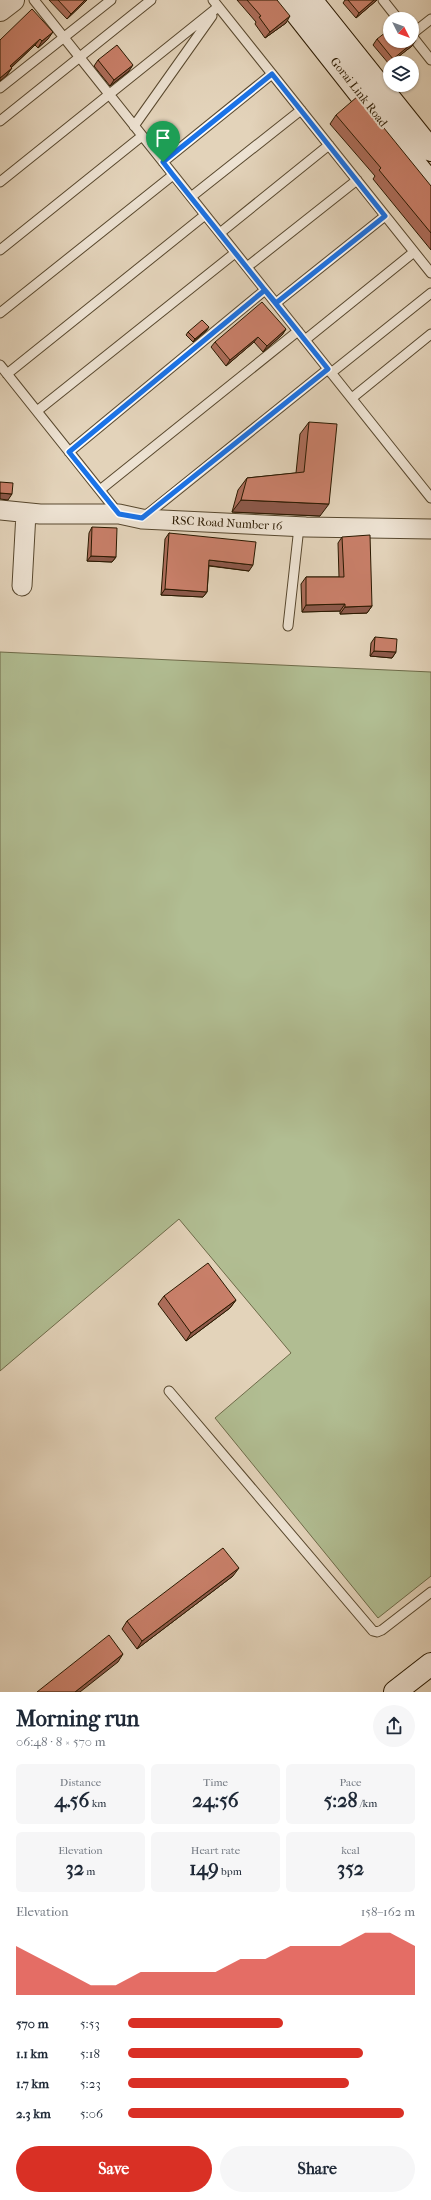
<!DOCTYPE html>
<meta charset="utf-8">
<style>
:root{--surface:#fff;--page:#f6f6f7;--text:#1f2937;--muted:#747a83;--accent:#d93025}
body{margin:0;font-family:"IM FELL French Canon",serif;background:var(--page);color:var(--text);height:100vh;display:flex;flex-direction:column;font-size:15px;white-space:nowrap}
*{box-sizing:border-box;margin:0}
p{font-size:13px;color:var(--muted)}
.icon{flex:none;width:22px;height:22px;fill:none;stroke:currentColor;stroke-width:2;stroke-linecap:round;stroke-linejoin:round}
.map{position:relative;height:1692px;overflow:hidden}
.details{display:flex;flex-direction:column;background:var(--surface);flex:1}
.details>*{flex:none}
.needle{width:26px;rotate:132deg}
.fabs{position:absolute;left:383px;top:12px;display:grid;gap:8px}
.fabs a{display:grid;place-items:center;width:36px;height:36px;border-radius:50%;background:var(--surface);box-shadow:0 1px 3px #0004;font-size:20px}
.pin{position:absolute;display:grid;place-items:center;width:34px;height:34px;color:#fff;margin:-41px -17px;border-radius:50% 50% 50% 0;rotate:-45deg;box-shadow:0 0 4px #0007}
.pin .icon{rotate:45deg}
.round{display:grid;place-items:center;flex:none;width:42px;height:42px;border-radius:21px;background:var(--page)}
.head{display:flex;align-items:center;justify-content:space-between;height:68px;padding:0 16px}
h1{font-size:22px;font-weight:800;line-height:30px}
.figures{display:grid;grid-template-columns:repeat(3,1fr);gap:6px;height:68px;padding:4px 16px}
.figures div{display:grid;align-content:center;border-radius:6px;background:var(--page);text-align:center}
.figures b{font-size:20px;font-weight:800}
.figures small{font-size:11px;font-weight:400}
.figures p{font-size:11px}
.chart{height:112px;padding:8px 16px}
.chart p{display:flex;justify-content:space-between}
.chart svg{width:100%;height:72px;margin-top:4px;fill:var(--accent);opacity:.7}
.button{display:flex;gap:8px;margin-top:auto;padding:8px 16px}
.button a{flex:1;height:46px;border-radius:24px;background:var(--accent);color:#fff;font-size:16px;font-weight:800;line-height:46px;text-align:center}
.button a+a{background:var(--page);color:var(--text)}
ul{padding:0 16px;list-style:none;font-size:13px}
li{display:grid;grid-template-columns:64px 48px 1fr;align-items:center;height:30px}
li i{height:10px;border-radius:5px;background:var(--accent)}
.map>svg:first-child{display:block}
.green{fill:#b1bd92;stroke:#6e6b49}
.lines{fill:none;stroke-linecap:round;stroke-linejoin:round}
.service-casing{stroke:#58482e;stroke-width:11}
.minor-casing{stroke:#58482e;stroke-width:21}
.tertiary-casing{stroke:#58482e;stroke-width:24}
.secondary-casing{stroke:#2a1900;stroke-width:24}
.service{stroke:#ede2d2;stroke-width:9}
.minor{stroke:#ede2d2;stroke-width:19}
.tertiary{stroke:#ede2d2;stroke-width:22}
.secondary{stroke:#ede2d2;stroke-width:22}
.wall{fill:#ac6d5a;stroke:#2a1900}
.shaded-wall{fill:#8c594a;stroke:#2a1900}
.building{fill:#c87f69;stroke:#2a1900}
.route-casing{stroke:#fff;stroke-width:8}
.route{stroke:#1a73e8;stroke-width:5}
.labels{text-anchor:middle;stroke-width:4;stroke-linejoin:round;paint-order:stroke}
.street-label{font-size:12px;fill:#2a1900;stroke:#ede2d2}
</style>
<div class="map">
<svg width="431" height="1692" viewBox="0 0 431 1692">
<rect width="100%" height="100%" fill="#e3d3ba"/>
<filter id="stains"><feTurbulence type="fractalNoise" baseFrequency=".005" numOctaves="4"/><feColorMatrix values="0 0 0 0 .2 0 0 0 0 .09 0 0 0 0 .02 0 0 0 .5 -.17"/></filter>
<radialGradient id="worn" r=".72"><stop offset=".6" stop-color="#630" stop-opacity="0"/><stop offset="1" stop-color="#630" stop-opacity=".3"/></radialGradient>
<!-- green -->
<path class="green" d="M0 652 431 672V1576L378 1618 215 1418 291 1353 179 1219 0 1371Z"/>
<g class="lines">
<defs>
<path id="service" d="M34 0 431 498
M213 0 431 273
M383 0 398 19
M412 34 431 19
M412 36 431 60
M0 88 111 0
M0 121 151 0
M134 126 212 16
M163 162 272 74
M0 182 218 7
M191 197 301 110
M220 233 329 145
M0 250 142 136
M247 267 357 180
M276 303 385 216
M0 313 173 175
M305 340 414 252
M0 365 118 513
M331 373 431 293
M7 374 205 215
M352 398 431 334
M37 411 235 253
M69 452 265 290
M100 490 298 331
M144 517 328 369
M288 626 299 527
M169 1391 373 1631 377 1632 382 1630 431 1592"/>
<path id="minor" d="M0 510 40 514H119L142 519 306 527 431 529
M22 586 26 513"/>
<path id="tertiary" d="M0 10 13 0"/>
<path id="secondary" d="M286 0 431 184
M311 0 431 150
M395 1692 431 1664"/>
</defs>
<!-- service casing -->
<use href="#service" class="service-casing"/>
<!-- minor casing -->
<use href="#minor" class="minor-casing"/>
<!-- tertiary casing -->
<use href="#tertiary" class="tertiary-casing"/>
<!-- secondary casing -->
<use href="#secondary" class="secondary-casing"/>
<!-- service -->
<use href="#service" class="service"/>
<!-- minor -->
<use href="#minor" class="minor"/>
<!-- tertiary -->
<use href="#tertiary" class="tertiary"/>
<!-- secondary -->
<use href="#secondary" class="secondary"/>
</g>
<!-- wall -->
<path class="wall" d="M49 0H87L67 19Z
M237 0H277L286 23 265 38 255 24 256 22Z
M345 0H377L356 18 343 3Z
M48 39 38 48 35 45 11 68 7 75 0 40Z
M377 39 412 46 389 64 373 45Z
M98 60 129 71 110 86 94 66Z
M336 115 431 186V250L373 179 375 176 330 124Z
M286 329 282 335 263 352 254 342 226 366 211 347 215 342Z
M207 330 193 342 186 335 188 332Z
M309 422 320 516 232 512 238 490 247 478 296 473 300 434Z
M92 527 116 557 112 562 87 561 89 533Z
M169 533 249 571 209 566 207 592 203 597 161 595 165 539Z
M342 537 372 606 367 613 340 614V611L302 612 301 584 306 577H339L338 543Z
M375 637 396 652 392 658 370 656 371 643Z
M164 1296 236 1300 230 1308 186 1341 158 1304Z
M233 1576 137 1649 122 1629 127 1621Z"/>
<!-- shaded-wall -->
<path class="shaded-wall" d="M85 0H87L67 19 71 14Z
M374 0H377L356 18 359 13Z
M290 16 286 23 265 38 270 32Z
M53 32 48 39 38 48 42 41Z
M40 39 35 45 5 73 10 66Z
M416 40 412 46 389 64 393 59Z
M133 65 129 71 110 86 114 80Z
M12 68 7 75 0 81V78Z
M209 327 207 330 193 342 195 339Z
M286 329 282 335 263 352 267 346Z
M258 337 254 342 226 366 230 360Z
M0 493 12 494 8 500 0 499Z
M241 500 329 504 320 516 232 512Z
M91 556 116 557 112 562 87 561Z
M209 560 253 565 249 571 205 565Z
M165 589 207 592 203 597 161 595Z
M345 604 340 611 302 612 306 605Z
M372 606 367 613 340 614 345 607Z
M374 651 396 652 392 658 370 656Z
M236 1300 230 1308 186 1341 191 1333Z
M239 1568 233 1576 137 1649 142 1641Z
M123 1654 118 1662 80 1692H75Z"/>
<!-- building -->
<path class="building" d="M58 0H85L71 14Z
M247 0H277L290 16 270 32 259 17 261 16Z
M348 0H374L359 13Z
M32 9 53 32 42 41 40 39 10 66 12 68 0 78V40Z
M390 29V41H412V35L416 40 393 59 377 39Z
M117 45 133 65 114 80 98 60Z
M358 96 431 186V233L379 170 381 168 336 115Z
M262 302 286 329 267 346 258 337 230 360 215 342Z
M202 320 209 327 195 339 188 332Z
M309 422 337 424 329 504 241 500 247 478 304 472Z
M0 482 13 483 12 494 0 493Z
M92 527 117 528 116 557 91 556Z
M169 533 256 542 253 565 209 560 207 592 165 589Z
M370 535 372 606 345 607V604L306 605V577H344L342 537Z
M375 637 397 639 396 652 374 651Z
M208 1263 236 1300 191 1333 164 1296Z
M223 1548 239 1568 142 1641 127 1621Z
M109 1635 123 1654 75 1692H37Z"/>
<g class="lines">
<defs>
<path id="route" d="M163 162 173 175 328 369 142 518 119 514 69 452 265 290 276 303 385 216 272 74 163 162"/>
</defs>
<!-- route casing -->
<use href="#route" class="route-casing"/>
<!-- route -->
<use href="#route" class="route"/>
</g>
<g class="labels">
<!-- street labels -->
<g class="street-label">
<text transform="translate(359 92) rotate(52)" y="4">Gorai Link Road</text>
<text transform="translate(227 523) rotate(3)" y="4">RSC Road Number 16</text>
</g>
</g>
<rect width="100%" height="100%" filter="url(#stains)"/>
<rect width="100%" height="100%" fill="url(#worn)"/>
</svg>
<div class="fabs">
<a><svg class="needle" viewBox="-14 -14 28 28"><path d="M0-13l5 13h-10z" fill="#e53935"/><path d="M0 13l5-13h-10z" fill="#747a83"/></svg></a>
<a><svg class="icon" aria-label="layers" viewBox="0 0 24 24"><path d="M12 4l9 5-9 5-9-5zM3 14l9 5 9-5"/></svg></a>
</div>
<div class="pin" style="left:163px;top:162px;background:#1e9e55"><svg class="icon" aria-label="arrive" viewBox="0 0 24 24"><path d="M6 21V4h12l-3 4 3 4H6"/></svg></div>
</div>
<section class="details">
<div class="head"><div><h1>Morning run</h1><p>06:48 · 8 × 570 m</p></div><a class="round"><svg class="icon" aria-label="share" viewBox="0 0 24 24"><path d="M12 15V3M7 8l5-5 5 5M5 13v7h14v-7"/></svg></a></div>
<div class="figures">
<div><p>Distance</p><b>4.56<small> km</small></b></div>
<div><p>Time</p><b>24:56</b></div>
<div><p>Pace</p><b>5:28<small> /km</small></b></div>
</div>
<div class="figures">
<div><p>Elevation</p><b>32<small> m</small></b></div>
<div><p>Heart rate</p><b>149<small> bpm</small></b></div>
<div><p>kcal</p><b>352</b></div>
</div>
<div class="chart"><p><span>Elevation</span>158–162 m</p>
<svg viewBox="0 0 160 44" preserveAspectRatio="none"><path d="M0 44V14L10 22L20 30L30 38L40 38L50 30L60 30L70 30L80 30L90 22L100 22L110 14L120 14L130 14L140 6L150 6L160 14V44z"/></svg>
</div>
<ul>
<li><b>570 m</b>5:53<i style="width:54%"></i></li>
<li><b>1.1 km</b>5:18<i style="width:82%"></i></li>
<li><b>1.7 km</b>5:23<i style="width:77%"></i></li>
<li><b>2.3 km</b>5:06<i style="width:96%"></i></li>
</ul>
<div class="button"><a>Save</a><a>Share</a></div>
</section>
